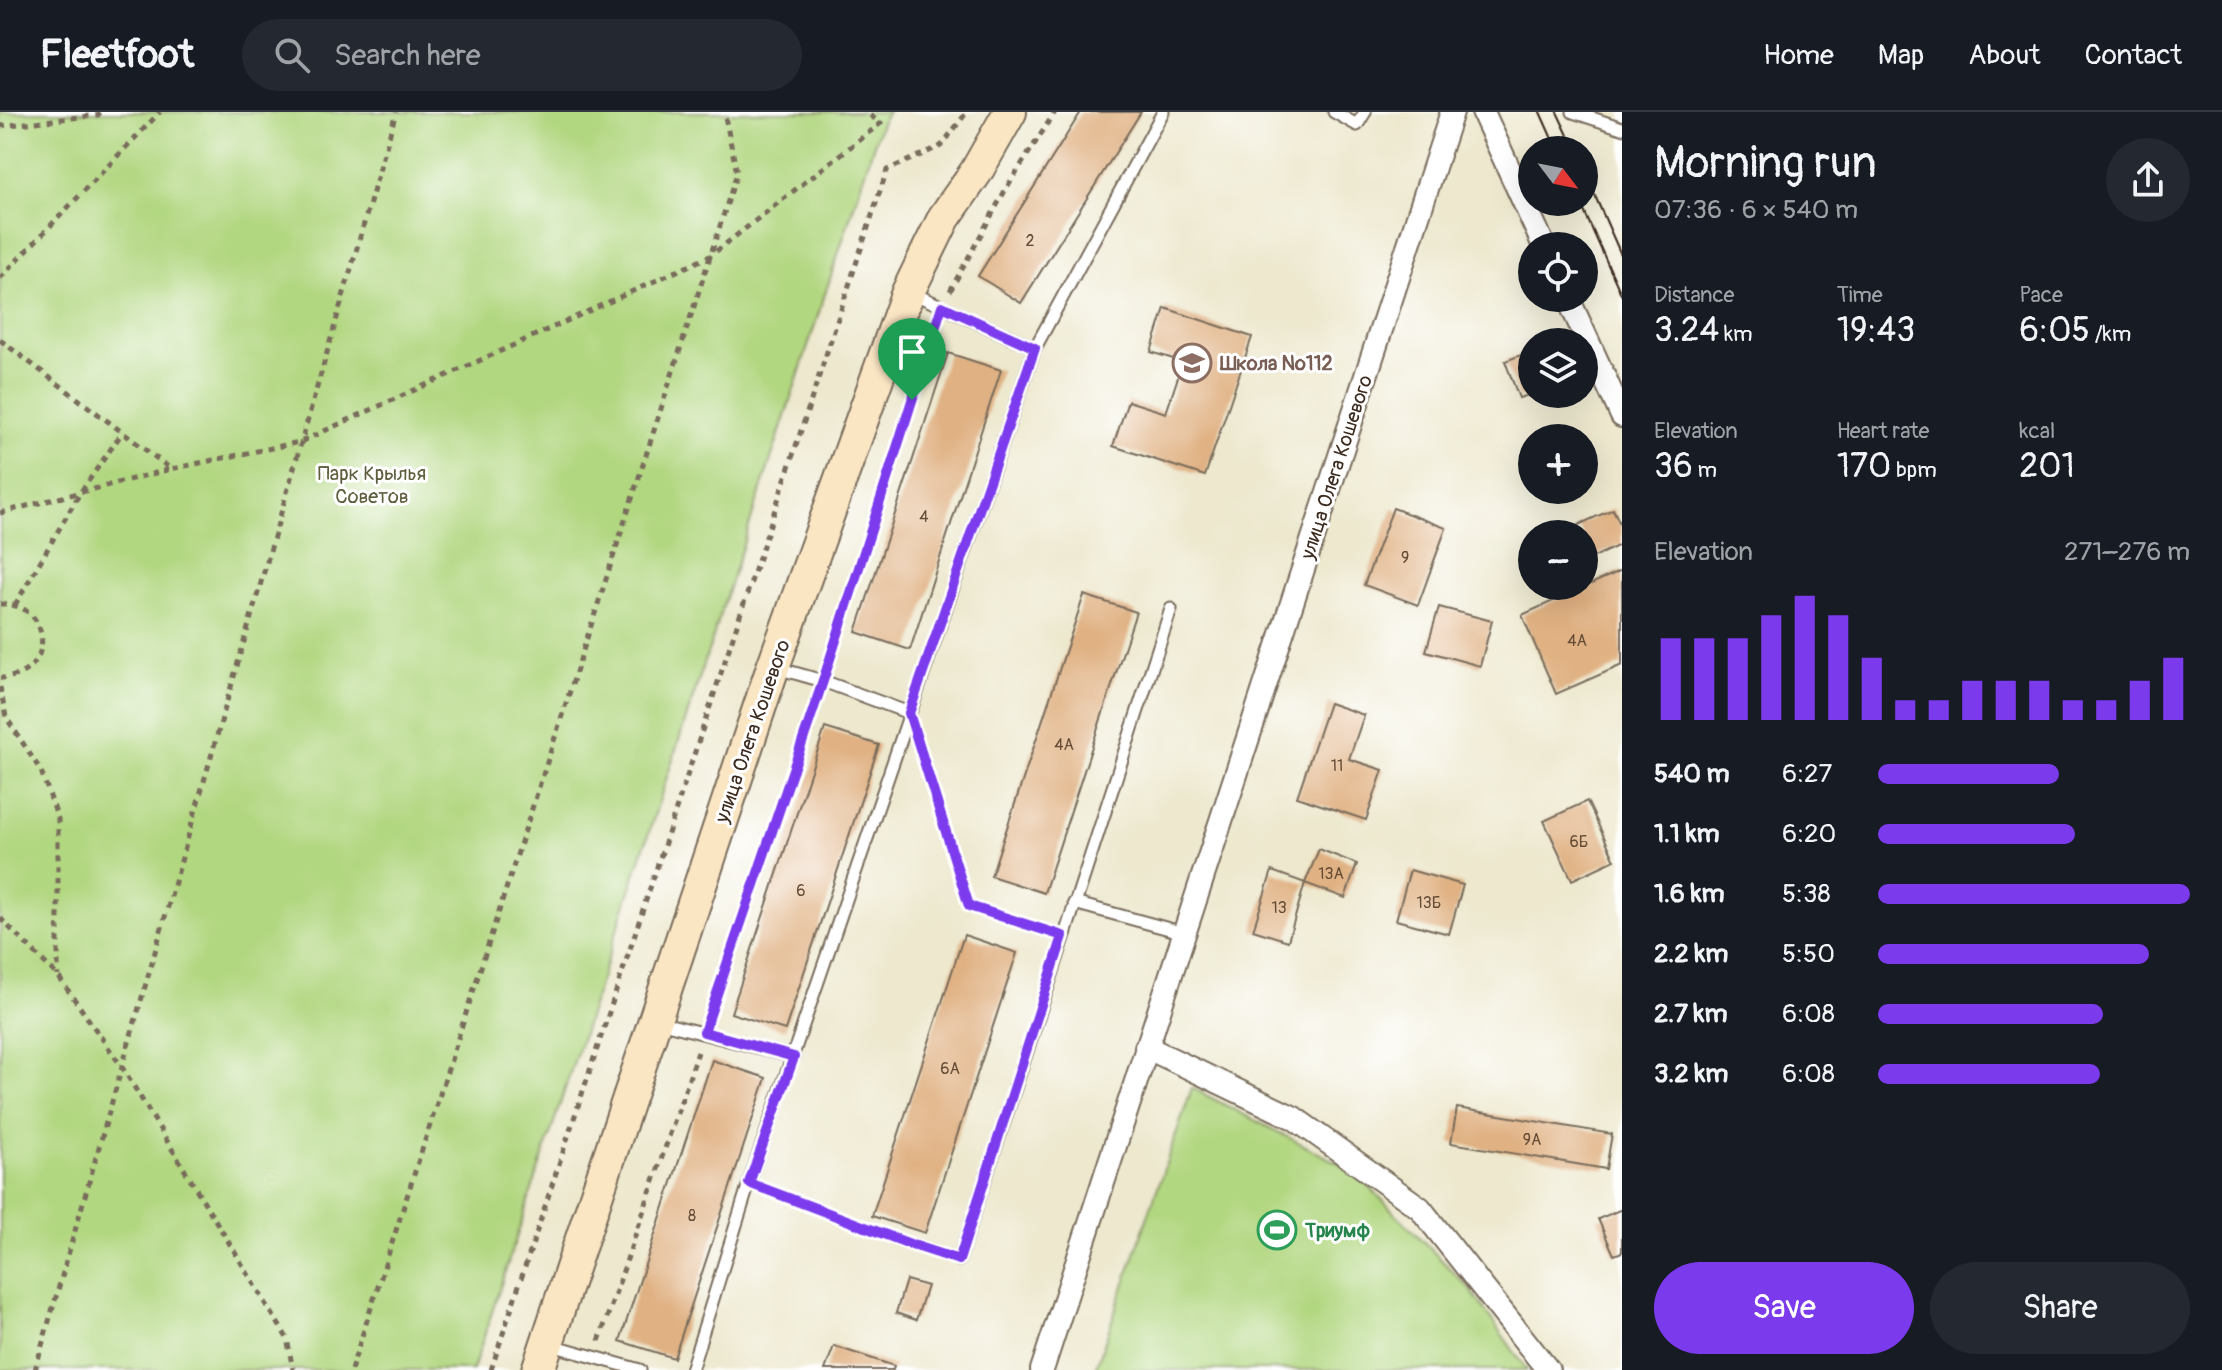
<!DOCTYPE html>
<meta charset="utf-8">
<style>
:root{--surface:#171b24;--page:#242831;--text:#f1f3f6;--muted:#9ea1a6;--line:#363941;--accent:#7c3aed}
body{margin:0;font-family:Pangolin,sans-serif;background:var(--page);color:var(--text);height:100vh;display:flex;flex-direction:column;font-size:30px;white-space:nowrap}
*{box-sizing:border-box;margin:0}
p{font-size:26px;color:var(--muted)}
.icon{flex:none;width:44px;height:44px;fill:none;stroke:currentColor;stroke-width:2;stroke-linecap:round;stroke-linejoin:round}
.map{position:relative;flex:1;overflow:hidden}
.panel{display:flex;flex-direction:column;background:var(--surface);width:600px}
.panel>*{flex:none}
.needle{width:52px;rotate:122deg}
.controls{position:absolute;left:1518px;top:24px;display:grid;gap:16px}
.controls a{display:grid;place-items:center;width:80px;height:80px;border-radius:50%;background:var(--surface);box-shadow:0 8px 32px #0002;font-size:40px}
.pin{position:absolute;display:grid;place-items:center;width:68px;height:68px;color:#fff;margin:-82px -34px;border-radius:50% 50% 50% 0;rotate:-45deg;box-shadow:0 0 8px #0007}
.pin .icon{rotate:45deg}
.round{display:grid;place-items:center;flex:none;width:84px;height:84px;border-radius:42px;background:var(--page)}
.headline{display:flex;align-items:center;justify-content:space-between;height:136px;padding:0 32px}
h1{font-size:44px;font-weight:600;line-height:60px}
.metrics{display:grid;grid-template-columns:repeat(3,1fr);gap:12px;height:136px;padding:8px 32px}
.metrics div{display:grid;align-content:center}
.metrics b{font-size:34px;font-weight:600}
.metrics small{font-size:22px;font-weight:400}
.metrics p{font-size:22px}
.chart{height:224px;padding:16px 32px}
.chart p{display:flex;justify-content:space-between}
.chart svg{width:100%;height:144px;margin-top:8px;stroke:var(--accent);stroke-width:6}
.primary-button{display:flex;gap:16px;margin-top:auto;padding:16px 32px}
.primary-button a{flex:1;height:92px;border-radius:48px;background:var(--accent);color:#fff;font-size:32px;font-weight:600;line-height:92px;text-align:center}
.primary-button a+a{background:var(--page);color:var(--text)}
ul{padding:0 32px;list-style:none;font-size:26px}
li{display:grid;grid-template-columns:128px 96px 1fr;align-items:center;height:60px}
li i{height:20px;border-radius:10px;background:var(--accent)}
header{display:flex;align-items:center;gap:48px;box-sizing:border-box;height:112px;padding:0 40px;background:var(--surface);border-bottom:2px solid var(--line)}
header strong{font-size:38px}
nav{display:flex;gap:44px;margin-inline-start:auto;font-size:28px}
.search{width:560px;height:72px;background:var(--page);display:flex;align-items:center;gap:20px;box-sizing:border-box;padding:0 28px;border-radius:44px;color:var(--muted);font-size:30px}
main{display:flex;flex:1;min-height:0}
.map>svg:first-child{display:block}
.green{fill:#b2d781;stroke:#768050;stroke-width:2}
.building{fill:#e0b182}
.lines{fill:none;stroke-linecap:round;stroke-linejoin:round}
.lane-casing{stroke:#796c5c;stroke-width:15}
.street-casing{stroke:#796c5c;stroke-width:26}
.secondary-casing{stroke:#796c5c;stroke-width:36}
.path{stroke:#796c5c;stroke-width:5;stroke-dasharray:6 6;stroke-linecap:butt}
.lane{stroke:#fff;stroke-width:11}
.street{stroke:#fff;stroke-width:22}
.secondary{stroke:#fbe6c4;stroke-width:32}
.tram{stroke:#3b2a1e;stroke-width:2}
.route-casing{stroke:#fff;stroke-width:16}
.route{stroke:#7c3aed;stroke-width:10}
.labels{text-anchor:middle;stroke-width:6;stroke-linejoin:round;paint-order:stroke}
.number-label{font-size:16px;fill:#644c37}
.education-label{font-size:20px;font-weight:bold;fill:#785e54;stroke:#fff;text-anchor:start}
.street-label{font-size:20px;fill:#3b2a1e;stroke:#fff}
.park-label{font-size:20px;fill:#5f5e3c;stroke:#fff}
.leisure-label{font-size:20px;font-weight:bold;fill:#27864d;stroke:#fff;text-anchor:start}
</style>
<header>
<strong>Fleetfoot</strong>
<div class="search"><svg class="icon" aria-label="search" viewBox="0 0 24 24"><circle cx="10" cy="10" r="6"/><path d="M15 15l6 6"/></svg>Search here</div>
<nav><a>Home</a><a>Map</a><a>About</a><a>Contact</a></nav>
</header>
<main>
<div class="map">
<svg width="1622" height="1258" viewBox="0 0 1622 1258">
<rect width="100%" height="100%" fill="#fff"/>
<filter id="ink" filterUnits="userSpaceOnUse"><feTurbulence type="fractalNoise" baseFrequency=".0125" numOctaves="2"/><feDisplacementMap in="SourceGraphic" scale="16" xChannelSelector="R" yChannelSelector="G"/><feConvolveMatrix kernelMatrix="1 2 1 2 8 2 1 2 1" color-interpolation-filters="sRGB"/></filter>
<filter id="wash" filterUnits="userSpaceOnUse"><feTurbulence type="fractalNoise" baseFrequency=".006" numOctaves="4" result="noise"/><feDisplacementMap in="SourceGraphic" scale="32" xChannelSelector="R" yChannelSelector="G"/><feGaussianBlur stdDeviation="1.8" result="paint"/><feColorMatrix in="noise" values="0 0 0 0 0 0 0 0 0 0 0 0 0 0 0 0 0 1.4 0 .05"/><feComposite in="paint" operator="in"/></filter>
<g filter="url(#wash)">
<rect width="100%" height="100%" fill="#ede8ce"/>
<!-- green -->
<path class="green" d="M0 0H888L881 11 473 1258H0Z
M1192 976 1354 1059 1469 1176 1527 1258H1095Z"/>
<g id="blocks">
<!-- building -->
<path class="building" d="M1081 0H1141L1021 191 978 164Z
M1165 196 1252 225 1205 364 1113 334 1128 289 1166 301 1183 250 1151 240Z
M1532 239V282L1519 286 1505 249Z
M948 241 1001 258 910 538 856 520Z
M1393 396 1446 416 1418 493 1364 473Z
M1613 397 1622 416V432L1594 445 1578 413Z
M1622 458V553L1556 582 1522 503Z
M1084 483 1136 500 1044 781 991 764Z
M1439 495 1492 509 1480 554 1426 539Z
M1329 591 1364 603 1349 647 1383 658 1366 708 1297 685Z
M825 616 879 633 785 918 731 901Z
M1587 689 1615 748 1572 768 1544 709Z
M1319 737 1357 752 1345 786 1305 771 1288 829 1253 818 1272 759 1305 771Z
M1410 758 1463 773 1449 822 1396 808Z
M964 823 1017 841 925 1121 872 1104Z
M712 948 766 966 674 1246 620 1229Z
M1457 996 1612 1022 1606 1057 1451 1031Z
M1622 1097V1140L1614 1143 1598 1107Z
M906 1168 927 1174 916 1208 896 1201Z
M834 1234 894 1254 893 1258H825Z"/>
</g>
</g>
<g filter="url(#ink)">
<use href="#blocks" fill-opacity="0" stroke="#796c5c" stroke-width="2"/>
<g class="lines">
<defs>
<path id="lane" d="M1334 0 1357 13 1365 0
M1573 0 1622 16
M912 181 1035 236
M777 556 823 569 909 601
M1074 791 1184 821
M659 910 794 945
M959 1148 1171 497
M548 1232 640 1258
M691 1258 749 1071 1035 236 1163 0"/>
<path id="street" d="M1483 0 1544 134
M1568 186 1622 304
M1146 935 1294 1006 1420 1096 1548 1258
M1042 1258 1452 0"/>
<path id="secondary" d="M538 1258 773 555 908 180 944 106 976 60 1010 0"/>
</defs>
<!-- lane casing -->
<use href="#lane" class="lane-casing"/>
<!-- street casing -->
<use href="#street" class="street-casing"/>
<!-- secondary casing -->
<use href="#secondary" class="secondary-casing"/>
<!-- path -->
<path class="path" d="M0 14 98 3 101 0
M0 166 160 0
M950 179 1007 75 1055 0
M0 228 171 357 300 330 710 144 881 11 865 0
M0 401 171 357
M0 492C54 490 57 565 0 566
M15 493 80 381 122 321
M829 551 937 210
M0 575 6 605 41 659 58 707V864
M919 634 969 794 1047 819
M0 806 58 864 122 955 287 1226 293 1258
M710 904 817 587
M765 1077 943 1143
M599 1229 698 940
M35 1258 396 0
M351 1258 737 61 724 0
M491 1258 887 58 941 34 967 0"/>
<!-- lane -->
<use href="#lane" class="lane"/>
<!-- street -->
<use href="#street" class="street"/>
<!-- secondary -->
<use href="#secondary" class="secondary"/>
<!-- tram -->
<path class="tram" d="M1540 0 1557 38
M1557 0 1575 38
M1584 59 1622 145
M1580 90 1622 184"/>
</g>
</g>
<g class="lines" filter="url(#ink)">
<defs>
<path id="route" d="M942 194 1035 236 909 601 969 794 1063 824 959 1148 910 1132 749 1071 794 945 704 920 823 569Z"/>
</defs>
<!-- route casing -->
<use href="#route" class="route-casing"/>
<!-- route -->
<use href="#route" class="route"/>
</g>
<!-- icons -->
<defs>
<symbol id="school-ring" viewBox="-11 -11 22 22"><circle r="9.5" fill="#fff" stroke="#8d6e63" stroke-width="1.5"/><path d="M0-5L7-2L0 1L-7-2ZM-4 1L0 2.5L4 1V4Q0 6-4 4Z" fill="#8d6e63"/></symbol>
<symbol id="stadium-ring" viewBox="-11 -11 22 22"><circle r="9.5" fill="#fff" stroke="#2e9e5b" stroke-width="1.5"/><path d="M0-5a6.5 5 0 1 0 0 10a6.5 5 0 1 0 0-10ZM-3.5-1.8h7v3.6h-7Z" fill="#2e9e5b"/></symbol>
</defs>
<g fill-rule="evenodd">
<use href="#school-ring" x="1170" y="229" width="44" height="44"/>
<use href="#stadium-ring" x="1255" y="1096" width="44" height="44"/>
</g>
<g class="labels">
<!-- number labels -->
<g class="number-label">
<text x="1030" y="134">2</text>
<text x="924" y="410">4</text>
<text x="1405" y="451">9</text>
<text x="1577" y="534">4А</text>
<text x="1064" y="638">4А</text>
<text x="1337" y="659">11</text>
<text x="1579" y="735">6Б</text>
<text x="1331" y="767">13А</text>
<text x="801" y="784">6</text>
<text x="1429" y="796">13Б</text>
<text x="1279" y="801">13</text>
<text x="950" y="962">6А</text>
<text x="1532" y="1033">9А</text>
<text x="692" y="1109">8</text>
</g>
<!-- education labels -->
<g class="education-label">
<text x="1220" y="258">Школа №112</text>
</g>
<!-- street labels -->
<g class="street-label">
<text transform="translate(1336 355) rotate(-72)" y="7">улица Олега Кошевого</text>
<text transform="translate(752 619) rotate(-71)" y="7">улица Олега Кошевого</text>
</g>
<!-- park labels -->
<g class="park-label">
<text x="372" y="368">Парк Крылья<tspan x="372" dy="23">Советов</tspan></text>
</g>
<!-- leisure labels -->
<g class="leisure-label">
<text x="1305" y="1125">Триумф</text>
</g>
</g>
</svg>
<div class="controls">
<a><svg class="needle" viewBox="-14 -14 28 28"><path d="M0-13l5 13h-10z" fill="#e53935"/><path d="M0 13l5-13h-10z" fill="#9ea1a6"/></svg></a>
<a><svg class="icon" aria-label="locate" viewBox="0 0 24 24"><circle cx="12" cy="12" r="6"/><path d="M12 2v4M12 18v4M2 12h4M18 12h4"/></svg></a>
<a><svg class="icon" aria-label="layers" viewBox="0 0 24 24"><path d="M12 4l9 5-9 5-9-5zM3 14l9 5 9-5"/></svg></a>
<a>+</a>
<a>−</a>
</div>
<div class="pin" style="left:912px;top:288px;background:#1e9e55"><svg class="icon" aria-label="arrive" viewBox="0 0 24 24"><path d="M6 21V4h12l-3 4 3 4H6"/></svg></div>
</div>
<section class="panel">
<div class="headline"><div><h1>Morning run</h1><p>07:36 · 6 × 540 m</p></div><a class="round"><svg class="icon" aria-label="share" viewBox="0 0 24 24"><path d="M12 15V3M7 8l5-5 5 5M5 13v7h14v-7"/></svg></a></div>
<div class="metrics">
<div><p>Distance</p><b>3.24<small> km</small></b></div>
<div><p>Time</p><b>19:43</b></div>
<div><p>Pace</p><b>6:05<small> /km</small></b></div>
</div>
<div class="metrics">
<div><p>Elevation</p><b>36<small> m</small></b></div>
<div><p>Heart rate</p><b>170<small> bpm</small></b></div>
<div><p>kcal</p><b>201</b></div>
</div>
<div class="chart"><p><span>Elevation</span>271–276 m</p>
<svg viewBox="0 0 160 44" preserveAspectRatio="none"><path d="M5 44V19M15 44V19M25 44V19M35 44V12M45 44V6M55 44V12M65 44V25M75 44V38M85 44V38M95 44V32M105 44V32M115 44V32M125 44V38M135 44V38M145 44V32M155 44V25"/></svg>
</div>
<ul>
<li><b>540 m</b>6:27<i style="width:58%"></i></li>
<li><b>1.1 km</b>6:20<i style="width:63%"></i></li>
<li><b>1.6 km</b>5:38<i style="width:100%"></i></li>
<li><b>2.2 km</b>5:50<i style="width:87%"></i></li>
<li><b>2.7 km</b>6:08<i style="width:72%"></i></li>
<li><b>3.2 km</b>6:08<i style="width:71%"></i></li>
</ul>
<div class="primary-button"><a>Save</a><a>Share</a></div>
</section>
</main>
